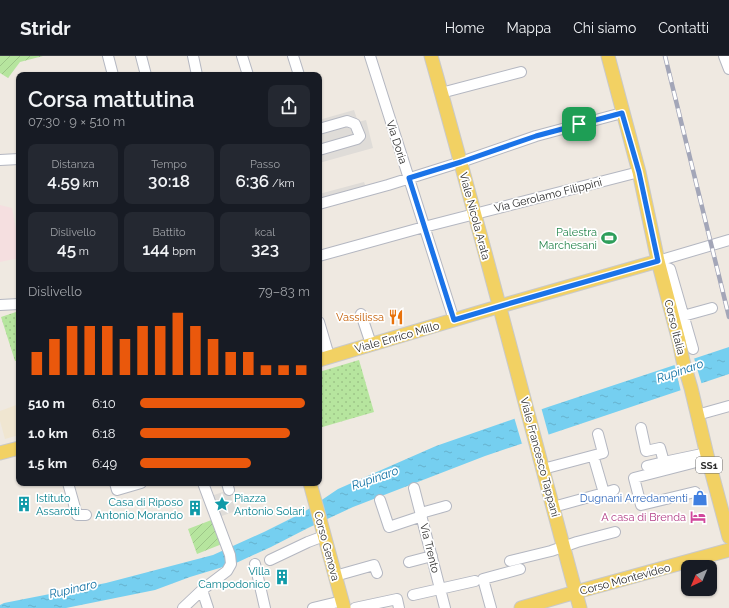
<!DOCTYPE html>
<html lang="it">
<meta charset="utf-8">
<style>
:root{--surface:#171b24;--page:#242831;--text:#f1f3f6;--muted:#9ea1a6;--line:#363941;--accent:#ea580c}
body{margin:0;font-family:Raleway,sans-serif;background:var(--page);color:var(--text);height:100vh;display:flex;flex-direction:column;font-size:15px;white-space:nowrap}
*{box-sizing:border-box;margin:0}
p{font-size:13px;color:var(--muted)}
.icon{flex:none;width:22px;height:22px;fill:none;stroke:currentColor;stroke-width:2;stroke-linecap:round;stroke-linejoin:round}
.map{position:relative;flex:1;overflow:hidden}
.details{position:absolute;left:16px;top:16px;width:306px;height:414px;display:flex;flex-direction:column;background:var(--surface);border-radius:8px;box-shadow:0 1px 3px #0004}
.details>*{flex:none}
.needle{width:26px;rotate:224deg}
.buttons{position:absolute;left:681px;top:504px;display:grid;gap:8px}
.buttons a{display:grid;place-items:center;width:36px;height:36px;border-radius:8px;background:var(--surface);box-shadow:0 1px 3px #0004;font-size:20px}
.pin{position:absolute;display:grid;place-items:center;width:34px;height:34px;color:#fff;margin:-17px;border-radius:8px;box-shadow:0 2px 6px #0006}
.round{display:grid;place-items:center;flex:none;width:42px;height:42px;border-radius:8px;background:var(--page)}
.headline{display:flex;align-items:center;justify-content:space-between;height:68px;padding:0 12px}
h1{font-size:22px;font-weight:600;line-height:30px}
.stats{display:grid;grid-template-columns:repeat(3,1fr);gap:6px;height:68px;padding:4px 12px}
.stats div{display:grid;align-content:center;border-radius:8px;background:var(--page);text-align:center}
.stats b{font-size:17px;font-weight:600}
.stats small{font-size:11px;font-weight:400}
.stats p{font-size:11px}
.chart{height:112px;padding:8px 12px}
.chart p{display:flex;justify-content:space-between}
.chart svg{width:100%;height:72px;margin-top:4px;stroke:var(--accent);stroke-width:6}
ul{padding:0 12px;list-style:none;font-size:13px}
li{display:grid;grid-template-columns:64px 48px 1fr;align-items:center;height:30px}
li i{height:10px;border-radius:5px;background:var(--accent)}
header{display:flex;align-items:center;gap:24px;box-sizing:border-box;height:56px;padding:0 20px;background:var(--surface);border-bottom:1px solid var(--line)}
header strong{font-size:19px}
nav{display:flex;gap:22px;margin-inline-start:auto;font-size:14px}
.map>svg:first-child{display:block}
.education{fill:#f0e6d1}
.medical{fill:#f5dfe0}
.park{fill:url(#park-dots)}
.garden{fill:url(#garden-furrows)}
.plaza{fill:#dfdcd8}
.water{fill:url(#water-ripples)}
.pier{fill:#efe9e1}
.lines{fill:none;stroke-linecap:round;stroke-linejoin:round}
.minor-casing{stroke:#b4b7c1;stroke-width:12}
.major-casing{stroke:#c9c9c9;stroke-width:15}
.minor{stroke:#fff;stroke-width:10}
.major{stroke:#f2d163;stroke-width:13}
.rail-casing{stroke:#a3a6b8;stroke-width:4.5}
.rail{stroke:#fff;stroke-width:3;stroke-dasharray:9;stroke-linecap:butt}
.route-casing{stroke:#fff;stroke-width:8}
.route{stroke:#1a73e8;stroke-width:5}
.labels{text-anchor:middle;stroke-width:3.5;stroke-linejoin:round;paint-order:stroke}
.shield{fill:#fff;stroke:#6d6d6d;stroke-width:1}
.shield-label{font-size:10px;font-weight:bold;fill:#2e2e2e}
.street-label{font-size:11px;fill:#2e2e2e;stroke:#fff}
.leisure-label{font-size:11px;fill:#27864d;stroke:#fff;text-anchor:end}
.food-label{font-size:11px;fill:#c56008;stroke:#fff;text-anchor:end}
.culture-label{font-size:11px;fill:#0d838f;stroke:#fff;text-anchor:start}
.shop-label{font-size:11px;fill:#366cbe;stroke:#fff;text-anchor:end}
.hotel-label{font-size:11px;fill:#b23c85;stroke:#fff;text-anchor:end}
.water-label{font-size:12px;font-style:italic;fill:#0d6fa3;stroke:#fff}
</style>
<header>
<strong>Stridr</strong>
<nav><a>Home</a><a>Mappa</a><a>Chi siamo</a><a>Contatti</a></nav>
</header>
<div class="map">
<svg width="729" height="552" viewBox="0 0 729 552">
<defs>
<pattern id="park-dots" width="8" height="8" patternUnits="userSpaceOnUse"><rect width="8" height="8" fill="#b6e59e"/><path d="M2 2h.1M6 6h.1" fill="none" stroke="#9dc588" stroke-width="1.8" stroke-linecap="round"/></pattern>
<pattern id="garden-furrows" width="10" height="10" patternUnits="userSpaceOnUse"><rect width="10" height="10" fill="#b6e59e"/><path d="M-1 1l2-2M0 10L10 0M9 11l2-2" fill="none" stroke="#9dc588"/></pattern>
<pattern id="water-ripples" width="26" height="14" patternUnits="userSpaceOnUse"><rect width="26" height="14" fill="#75cff0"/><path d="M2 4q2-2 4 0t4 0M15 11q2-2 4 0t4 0" fill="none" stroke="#66b2ce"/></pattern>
</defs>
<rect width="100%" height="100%" fill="#efe9e1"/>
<!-- education -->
<path class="education" d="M19 348V379L5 383 0 365V355Z"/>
<!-- medical -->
<path class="medical" d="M0 149 12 152 19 188V202L0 206Z"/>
<!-- park -->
<path class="park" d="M19 255V304L15 305 1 261Z
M359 304 374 356 319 372V316Z"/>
<!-- garden -->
<path class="garden" d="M0 0H43L20 6 8 22 0 17Z
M214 463 222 488 197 498 188 473Z"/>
<!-- plaza -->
<path class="plaza" d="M354 54 358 66 366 64 373 92 319 107V64Z
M364 126 367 134 319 148V138Z
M229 434 236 455 216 462 208 441Z"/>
<!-- water -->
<path class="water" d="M729 291V318L485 400 353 451 308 472 271 491 236 507 190 521 155 534 66 552H0V549L4 547 106 527 213 499 264 476 304 456 338 433 436 390 548 351Z"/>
<!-- pier -->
<path class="pier" d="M694 302 702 329 681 336 674 307Z
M541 351 549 380 522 388 514 361Z"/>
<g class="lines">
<defs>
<path id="minor" d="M108 0 113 19
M141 0 146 19
M193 0 197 19
M242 0 248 19
M293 0 299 19
M370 0 454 264
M724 0 729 13
M441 37 521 16
M319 73 347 65 355 68 360 80 357 83 319 94
M0 104 19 103
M319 148 388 129 461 106 536 80 622 57
M319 200 424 171 639 116
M658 205 729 184
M659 209 670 213 693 293
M0 249 19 248
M361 258 371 288
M683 260 712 252
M319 266 329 300
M697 359 729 350
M641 372 646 395 660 392 664 406 702 398
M647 410 664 406
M543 413 603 397 598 378
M68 427 77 459H86
M115 427 117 434 141 427
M227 427 229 434
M414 432 445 552
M695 436 641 449 634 422 708 403
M604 437 614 434
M380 444 389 471 422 460
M553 451 604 437 595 406
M421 457 446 450
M270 504 308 486 324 480
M510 505 551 495 577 486 615 476
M409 506 432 500
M255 508 265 552
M335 520 374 509 377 517
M202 534 208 552
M413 539 475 525
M183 552 202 534 227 515 231 508 230 499 203 427
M313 552 342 545
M355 552 397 543 399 552
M491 552 483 523 520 513"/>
<path id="major" d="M431 0C483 183 530 368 580 552
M608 0 639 116 658 205 679 285 683 305 691 332 708 403 729 481
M319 304 511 247 658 205
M0 397 19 392
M310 427 344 552
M521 552 576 536 729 494"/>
</defs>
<!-- minor casing -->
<use href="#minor" class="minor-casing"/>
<!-- major casing -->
<use href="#major" class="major-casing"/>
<!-- minor -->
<use href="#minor" class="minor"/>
<!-- major -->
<use href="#major" class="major"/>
<defs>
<path id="rail" d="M665 0 729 261"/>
</defs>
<!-- rail casing -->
<use href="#rail" class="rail-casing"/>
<!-- rail -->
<use href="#rail" class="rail"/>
</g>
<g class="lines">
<defs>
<path id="route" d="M622 57 639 116 658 205 511 247 454 264 409 122 461 106 536 80Z"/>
</defs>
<!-- route casing -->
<use href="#route" class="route-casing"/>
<!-- route -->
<use href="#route" class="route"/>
</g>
<!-- icons -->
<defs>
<symbol id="stadium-bare" viewBox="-9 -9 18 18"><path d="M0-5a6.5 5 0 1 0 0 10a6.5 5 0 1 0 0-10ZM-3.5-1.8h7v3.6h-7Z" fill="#2e9e5b" stroke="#fff" stroke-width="2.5" paint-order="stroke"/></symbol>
<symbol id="restaurant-bare" viewBox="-9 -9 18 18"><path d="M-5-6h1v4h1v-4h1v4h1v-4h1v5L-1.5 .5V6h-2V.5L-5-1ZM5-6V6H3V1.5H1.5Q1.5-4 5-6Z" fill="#e8710a" stroke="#fff" stroke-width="2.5" paint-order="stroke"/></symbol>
<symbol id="shop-bare" viewBox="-9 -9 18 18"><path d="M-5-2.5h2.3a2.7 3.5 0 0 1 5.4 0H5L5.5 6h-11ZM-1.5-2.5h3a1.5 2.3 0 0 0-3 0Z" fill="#3f7fe0" stroke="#fff" stroke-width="2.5" paint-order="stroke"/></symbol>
<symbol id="building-bare" viewBox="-9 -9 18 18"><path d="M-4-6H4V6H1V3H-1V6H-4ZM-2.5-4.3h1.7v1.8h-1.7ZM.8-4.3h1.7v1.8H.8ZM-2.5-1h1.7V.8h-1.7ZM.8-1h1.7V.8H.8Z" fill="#0f9aa8" stroke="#fff" stroke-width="2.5" paint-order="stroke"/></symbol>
<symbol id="sight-bare" viewBox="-9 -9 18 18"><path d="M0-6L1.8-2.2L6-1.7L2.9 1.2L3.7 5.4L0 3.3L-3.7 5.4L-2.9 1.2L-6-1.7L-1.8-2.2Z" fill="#0f9aa8" stroke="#fff" stroke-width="2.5" paint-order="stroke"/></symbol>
<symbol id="hotel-bare" viewBox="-9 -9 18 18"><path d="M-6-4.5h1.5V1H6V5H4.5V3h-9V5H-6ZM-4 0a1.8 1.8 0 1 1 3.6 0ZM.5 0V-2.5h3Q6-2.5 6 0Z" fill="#d1479c" stroke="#fff" stroke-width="2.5" paint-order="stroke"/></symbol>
</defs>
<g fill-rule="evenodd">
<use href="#stadium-bare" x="598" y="171" width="22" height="22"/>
<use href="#restaurant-bare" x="385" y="250" width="22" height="22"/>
<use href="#shop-bare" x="689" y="431" width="22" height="22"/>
<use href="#building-bare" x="13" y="437" width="22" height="22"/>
<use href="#sight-bare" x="211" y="437" width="22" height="22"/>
<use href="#building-bare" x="184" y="441" width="22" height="22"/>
<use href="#hotel-bare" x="687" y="450" width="22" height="22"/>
<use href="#building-bare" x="271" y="510" width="22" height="22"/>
</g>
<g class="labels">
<!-- shield labels -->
<rect class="shield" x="696" y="401" width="26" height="16" rx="3"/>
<g class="shield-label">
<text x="709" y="413">SS1</text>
</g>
<!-- street labels -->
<g class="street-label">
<text transform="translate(397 86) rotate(72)" y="4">Via Doria</text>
<text transform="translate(548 139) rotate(-14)" y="4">Via Gerolamo Filippini</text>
<text transform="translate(475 160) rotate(75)" y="4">Viale Nicola Arata</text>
<text transform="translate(675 271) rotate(76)" y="4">Corso Italia</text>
<text transform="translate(397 281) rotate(-16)" y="4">Viale Enrico Millo</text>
<text transform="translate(540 401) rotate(75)" y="4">Viale Francesco Tappani</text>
<text transform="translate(327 490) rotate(75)" y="4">Corso Genova</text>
<text transform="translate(430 492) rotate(76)" y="4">Via Trento</text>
<text transform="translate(625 523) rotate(-15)" y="4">Corso Montevideo</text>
</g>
<!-- leisure labels -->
<g class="leisure-label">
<text x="597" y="180">Palestra<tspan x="597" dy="13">Marchesani</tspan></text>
</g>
<!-- food labels -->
<g class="food-label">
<text x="384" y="265">Vassilissa</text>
</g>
<!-- culture labels -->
<g class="culture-label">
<text x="36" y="446">Istituto<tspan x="36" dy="13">Assarotti</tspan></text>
<text x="234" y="446">Piazza<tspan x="234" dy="13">Antonio Solari</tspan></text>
<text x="183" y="450" text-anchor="end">Casa di Riposo<tspan x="183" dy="13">Antonio Morando</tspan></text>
<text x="270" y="519" text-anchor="end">Villa<tspan x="270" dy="13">Campodonico</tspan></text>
</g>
<!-- shop labels -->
<g class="shop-label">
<text x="688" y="446">Dugnani Arredamenti</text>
</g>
<!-- hotel labels -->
<g class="hotel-label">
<text x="686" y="465">A casa di Brenda</text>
</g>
<!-- water labels -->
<g class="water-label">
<text transform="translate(680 315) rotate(-19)" y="4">Rupinaro</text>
<text transform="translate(375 422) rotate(-19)" y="4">Rupinaro</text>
<text transform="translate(73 533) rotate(-13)" y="4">Rupinaro</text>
</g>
</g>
</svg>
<div class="buttons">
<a><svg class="needle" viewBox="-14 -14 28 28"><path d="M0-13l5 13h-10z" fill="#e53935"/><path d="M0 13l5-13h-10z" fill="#9ea1a6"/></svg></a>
</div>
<div class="pin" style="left:579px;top:68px;background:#1e9e55"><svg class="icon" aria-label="arrive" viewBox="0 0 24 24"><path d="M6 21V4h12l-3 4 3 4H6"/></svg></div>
<section class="details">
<div class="headline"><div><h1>Corsa mattutina</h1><p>07:30 · 9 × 510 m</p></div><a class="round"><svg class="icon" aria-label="share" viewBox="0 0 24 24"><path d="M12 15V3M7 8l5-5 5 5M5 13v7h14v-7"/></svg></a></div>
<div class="stats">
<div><p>Distanza</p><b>4.59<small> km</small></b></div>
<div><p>Tempo</p><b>30:18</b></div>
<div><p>Passo</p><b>6:36<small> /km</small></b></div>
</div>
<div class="stats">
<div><p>Dislivello</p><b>45<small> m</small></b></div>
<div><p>Battito</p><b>144<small> bpm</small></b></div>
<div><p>kcal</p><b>323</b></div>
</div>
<div class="chart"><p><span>Dislivello</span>79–83 m</p>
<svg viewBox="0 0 160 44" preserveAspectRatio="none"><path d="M5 44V30M15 44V22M25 44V14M35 44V14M45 44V14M55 44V22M65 44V14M75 44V14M85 44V6M95 44V14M105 44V22M115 44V30M125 44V30M135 44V38M145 44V38M155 44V38"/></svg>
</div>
<ul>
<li><b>510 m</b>6:10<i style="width:97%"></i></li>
<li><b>1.0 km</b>6:18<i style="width:88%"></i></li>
<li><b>1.5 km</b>6:49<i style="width:65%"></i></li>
</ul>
</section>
</div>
